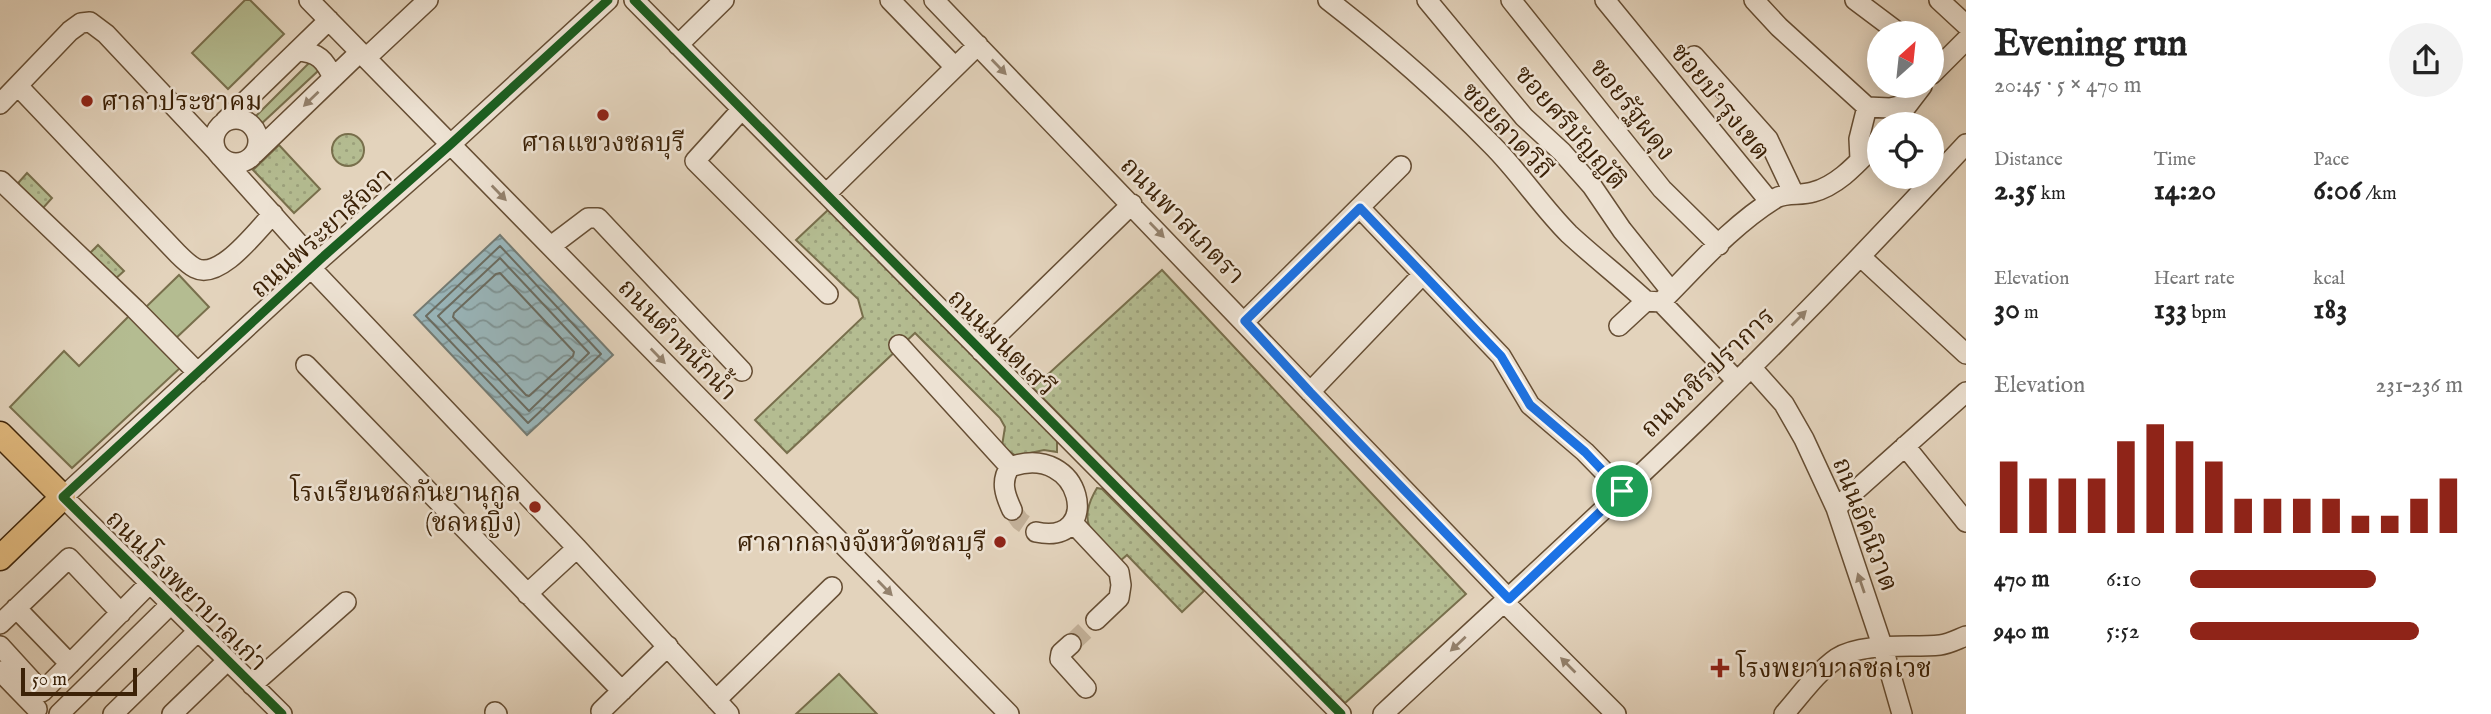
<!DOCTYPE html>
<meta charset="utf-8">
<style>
:root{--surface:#fff;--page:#f2f2f2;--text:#222;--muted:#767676;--accent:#8f2418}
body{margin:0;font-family:"IM FELL English","Noto Serif Thai",serif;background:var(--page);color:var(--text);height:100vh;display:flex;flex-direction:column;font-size:26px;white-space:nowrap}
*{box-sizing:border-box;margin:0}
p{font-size:23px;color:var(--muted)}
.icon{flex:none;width:38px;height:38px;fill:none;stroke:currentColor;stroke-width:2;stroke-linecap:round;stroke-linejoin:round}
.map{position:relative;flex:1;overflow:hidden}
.details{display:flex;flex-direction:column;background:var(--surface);width:525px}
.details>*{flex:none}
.needle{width:46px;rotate:27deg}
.buttons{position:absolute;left:1867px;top:21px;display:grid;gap:14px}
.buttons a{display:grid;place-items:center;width:77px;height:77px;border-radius:50%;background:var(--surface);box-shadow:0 4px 18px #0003;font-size:35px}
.scale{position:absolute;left:21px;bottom:18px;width:116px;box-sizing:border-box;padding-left:7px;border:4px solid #3c2207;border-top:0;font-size:19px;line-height:24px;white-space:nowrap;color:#3c2207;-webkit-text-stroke:5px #ede2d3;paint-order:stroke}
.pin{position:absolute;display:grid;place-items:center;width:60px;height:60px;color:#fff;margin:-30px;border:4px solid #fff;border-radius:50%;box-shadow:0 2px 7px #0007}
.round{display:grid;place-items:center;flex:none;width:74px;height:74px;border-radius:37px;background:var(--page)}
.summary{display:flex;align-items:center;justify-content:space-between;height:119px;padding:0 28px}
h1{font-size:38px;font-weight:700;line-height:52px}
.figures{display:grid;grid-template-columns:repeat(3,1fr);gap:10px;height:119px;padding:7px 28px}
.figures div{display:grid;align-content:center}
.figures b{font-size:30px;font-weight:700}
.figures small{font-size:19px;font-weight:400}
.figures p{font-size:19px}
.chart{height:196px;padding:14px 28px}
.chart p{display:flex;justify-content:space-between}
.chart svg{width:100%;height:126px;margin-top:7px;stroke:var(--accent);stroke-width:6}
ul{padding:0 28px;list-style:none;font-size:23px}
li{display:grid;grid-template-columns:112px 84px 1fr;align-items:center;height:52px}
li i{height:18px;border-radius:9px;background:var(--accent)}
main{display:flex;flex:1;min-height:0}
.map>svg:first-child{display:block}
.grass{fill:#b4bc91;stroke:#786f4c;stroke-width:2}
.park{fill:url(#park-dots);stroke:#786f4c;stroke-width:2}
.water{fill:url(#water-waves);stroke:#747b73;stroke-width:2}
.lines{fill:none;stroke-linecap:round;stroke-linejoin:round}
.shore{stroke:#6a6c61;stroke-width:2}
.minor-tunnel{stroke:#c2b098;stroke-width:19;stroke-dasharray:19 10;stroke-linecap:butt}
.minor-casing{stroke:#664e34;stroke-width:22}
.major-casing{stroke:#3c2207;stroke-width:27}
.minor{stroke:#ede2d3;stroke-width:19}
.major{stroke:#e2ba7e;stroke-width:24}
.cycleway-casing{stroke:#ede2d3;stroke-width:13}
.cycleway{stroke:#1b5e20;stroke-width:9}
.oneway{fill:#94826d}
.route-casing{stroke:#fff;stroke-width:14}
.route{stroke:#1a73e8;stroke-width:9}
.poi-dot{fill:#8f2418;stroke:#ede2d3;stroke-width:2.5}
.labels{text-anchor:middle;stroke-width:5;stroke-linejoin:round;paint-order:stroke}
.poi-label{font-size:26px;fill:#3c2207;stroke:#ede2d3;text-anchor:start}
.street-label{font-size:26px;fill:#3c2207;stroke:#ede2d3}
</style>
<main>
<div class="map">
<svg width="1966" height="714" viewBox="0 0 1966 714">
<defs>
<pattern id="park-dots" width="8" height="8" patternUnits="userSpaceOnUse" patternTransform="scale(1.75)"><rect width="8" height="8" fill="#b4bc91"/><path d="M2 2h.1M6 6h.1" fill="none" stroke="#9ca17c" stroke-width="1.8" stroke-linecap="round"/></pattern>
<pattern id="water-waves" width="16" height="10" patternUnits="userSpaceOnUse" patternTransform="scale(1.75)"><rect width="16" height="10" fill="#99b6bb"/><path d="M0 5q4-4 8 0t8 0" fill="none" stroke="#7e9496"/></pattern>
</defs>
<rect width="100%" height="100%" fill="#e3d3bc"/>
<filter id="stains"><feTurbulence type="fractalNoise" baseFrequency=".00286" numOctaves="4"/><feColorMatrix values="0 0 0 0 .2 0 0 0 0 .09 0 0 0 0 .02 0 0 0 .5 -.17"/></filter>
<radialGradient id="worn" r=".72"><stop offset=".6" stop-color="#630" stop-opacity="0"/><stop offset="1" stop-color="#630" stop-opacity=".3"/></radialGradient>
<!-- grass -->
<path class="grass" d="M245 0H250L284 34 228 89 192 53Z
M312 60 319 70 260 125 255 123 254 118Z
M179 275 209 307 176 338 145 308Z
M130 315 180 368 72 468 10 407 64 351 79 366Z
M839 674 877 714H796Z"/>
<!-- park -->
<path class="park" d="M332 150a16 16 0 1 1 32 0a16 16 0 1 1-32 0Z
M279 145 320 189 294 213 253 170Z
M27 173 52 198 44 207 39 209 18 187 19 182Z
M828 210 1057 440V452L1044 450 1016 456 1002 446 1005 427 1000 418 915 333 787 453 755 420 863 317 858 299 796 240Z
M98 245 124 271 114 280 89 254Z
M1162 270 1466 594 1345 703 1033 388Z
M1097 488 1102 489 1204 591 1182 612 1127 555 1119 562C1094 537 1075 524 1097 488Z"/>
<!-- water -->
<path class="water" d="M500 235 613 355 527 435 414 315Z"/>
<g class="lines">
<!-- shore -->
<path class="shore" d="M500 246 601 354 528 423 426 316Z
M500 258 589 353 529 411 438 316Z
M500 273 574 352 573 356 529 396 526 395 453 317 454 313 496 274Z"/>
<!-- minor-tunnel -->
<path class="minor-tunnel" d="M1012 510 1020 521 1036 532
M1071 644 1096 620"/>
<defs>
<path id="minor" d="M309 0 1009 714
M634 0 1341 714
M890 0 955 67
M934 0 1509 599
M1328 0C1385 44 1441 93 1492 145 1520 173 1541 206 1569 234 1594 257 1621 278 1646 301
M1427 0 1524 117 1562 152 1592 186 1622 230 1671 291
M1511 0 1662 189 1719 245
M1605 0 1770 202
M1754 0 1779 27 1867 107 1859 139 1860 159
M1855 0 1899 33
M1939 0 1966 25
M678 45 724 0
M297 51C318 52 325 60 333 78
M1694 56 1768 139 1794 194
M366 58 428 0
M1932 74 1966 40
M18 86 178 254C183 259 189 265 195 268 220 281 257 230 273 214
M0 104 70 31 81 23 90 22 106 34 217 152
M1867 107 1890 108 1908 104
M742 109 695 161 828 294
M214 141a22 22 0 1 1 44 0a22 22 0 1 1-44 0Z
M225 121 329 20
M1893 124 1922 86
M254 154 360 52
M221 157 316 263
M1 181 135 309 198 373
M826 194 978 45
M1360 208 1501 356 1530 405 1585 452 1622 490
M551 246 588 218H598L742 371
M1861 257 1966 354
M311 268 577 548 729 714
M1661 302 1737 381
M1245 321 1401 166
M1619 326 1646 301 1661 302C1697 266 1732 225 1776 198 1787 192 1801 196 1813 192 1840 185 1860 160 1880 140
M899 345 1010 467
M981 351 1132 204
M306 365 622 691
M1751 367 1784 404 1804 439 1836 508 1883 648 1902 714
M1310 392 1423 274
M1905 446 1966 522
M1836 508 1966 392
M1012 510C1005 495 1000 481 1010 467 1083 441 1104 547 1036 532
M1073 523 1119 572 1121 585 1119 598 1096 620
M527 594 577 548
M1505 603 1616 714
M16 608 70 664
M0 624 69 558 121 613
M1071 644 1061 653 1060 659 1086 688
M0 646 42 692 150 583
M0 671 37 709
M252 685 346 602
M716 700 832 587
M601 711 668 646
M495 712 497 714
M59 714 171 604
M113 714 198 631
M172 714 228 660
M282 714 63 497 324 256 451 144 608 0
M1383 714C1490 614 1599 516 1704 414 1794 326 1881 236 1966 144
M1784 714C1800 696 1817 672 1837 658 1863 642 1910 648 1940 645 1949 644 1958 639 1966 636"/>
<path id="major" d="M0 434 63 497 0 558"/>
</defs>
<!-- minor casing -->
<use href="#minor" class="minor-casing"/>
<!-- major casing -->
<use href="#major" class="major-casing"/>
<!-- minor -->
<use href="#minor" class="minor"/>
<!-- major -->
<use href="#major" class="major"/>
<defs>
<path id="cycleway" d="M634 0 1341 714
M282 714 63 497 324 256 451 144 608 0"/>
</defs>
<!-- cycleway casing -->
<use href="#cycleway" class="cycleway-casing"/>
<!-- cycleway -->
<use href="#cycleway" class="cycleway"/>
</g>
<!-- one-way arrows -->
<defs><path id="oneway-solid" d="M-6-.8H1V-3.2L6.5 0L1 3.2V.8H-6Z" transform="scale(1.75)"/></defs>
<g class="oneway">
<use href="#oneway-solid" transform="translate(999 67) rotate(46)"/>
<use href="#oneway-solid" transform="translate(311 99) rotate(136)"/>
<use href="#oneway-solid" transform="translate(499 193) rotate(46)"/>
<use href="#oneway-solid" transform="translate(1157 230) rotate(46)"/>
<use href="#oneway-solid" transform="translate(1799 318) rotate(-45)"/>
<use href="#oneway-solid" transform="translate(658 356) rotate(46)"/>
<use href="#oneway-solid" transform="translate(1861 583) rotate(-109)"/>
<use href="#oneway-solid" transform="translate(885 588) rotate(46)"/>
<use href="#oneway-solid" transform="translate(1458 644) rotate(137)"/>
<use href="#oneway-solid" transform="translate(1568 665) rotate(-135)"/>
</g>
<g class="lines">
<defs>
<path id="route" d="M1360 208 1501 356 1530 405 1585 452 1622 491 1509 599 1310 392 1245 321Z"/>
</defs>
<!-- route casing -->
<use href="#route" class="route-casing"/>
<!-- route -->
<use href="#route" class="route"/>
</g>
<!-- markers -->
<g class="poi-dot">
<circle cx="87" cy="101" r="7"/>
<circle cx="603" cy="115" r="7"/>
<circle cx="535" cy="507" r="7"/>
<circle cx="1000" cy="542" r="7"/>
<path d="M1716.5 657.5h7v7h7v7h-7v7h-7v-7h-7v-7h7z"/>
</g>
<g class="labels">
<!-- poi labels -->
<g class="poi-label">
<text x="101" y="110">ศาลาประชาคม</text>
<text x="603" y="151" text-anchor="middle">ศาลแขวงชลบุรี</text>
<text x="521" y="501" text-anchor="end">โรงเรียนชลกันยานุกูล<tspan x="521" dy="30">(ชลหญิง)</tspan></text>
<text x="986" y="551" text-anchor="end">ศาลากลางจังหวัดชลบุรี</text>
<text x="1736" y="677">โรงพยาบาลชลเวช</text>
</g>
<!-- street labels -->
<g class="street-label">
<text transform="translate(1721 101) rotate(51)" y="9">ซอยบำรุงเขต</text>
<text transform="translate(1633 109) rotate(52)" y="9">ซอยรัฐผดุง</text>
<text transform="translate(1571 127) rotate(49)" y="9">ซอยศรีบัญญัติ</text>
<text transform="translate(1508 130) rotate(47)" y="9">ซอยลาดวิถี</text>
<text transform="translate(1183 220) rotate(46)" y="9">ถนนพาสเภตรา</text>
<text transform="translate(321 232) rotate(-42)" y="9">ถนนพระยาสัจจา</text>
<text transform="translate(678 339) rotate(46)" y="9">ถนนตำหนักน้ำ</text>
<text transform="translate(1002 342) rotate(45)" y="9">ถนนมนตเสวี</text>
<text transform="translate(1707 372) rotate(-44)" y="9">ถนนวชิรปราการ</text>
<text transform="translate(1866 524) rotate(69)" y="9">ถนนอัคนิวาต</text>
<text transform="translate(187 590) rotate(45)" y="9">ถนนโรงพยาบาลเก่า</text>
</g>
</g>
<rect width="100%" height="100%" filter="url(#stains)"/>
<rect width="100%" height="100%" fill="url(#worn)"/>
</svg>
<div class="buttons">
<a><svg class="needle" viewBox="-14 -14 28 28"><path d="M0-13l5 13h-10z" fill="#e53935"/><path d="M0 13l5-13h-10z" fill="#767676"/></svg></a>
<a><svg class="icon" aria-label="locate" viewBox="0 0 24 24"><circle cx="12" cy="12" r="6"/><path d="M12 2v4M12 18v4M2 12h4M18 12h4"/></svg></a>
</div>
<div class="scale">50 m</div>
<div class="pin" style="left:1622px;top:491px;background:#1e9e55"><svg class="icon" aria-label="arrive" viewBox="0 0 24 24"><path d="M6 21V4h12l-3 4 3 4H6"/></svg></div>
</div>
<section class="details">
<div class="summary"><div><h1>Evening run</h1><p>20:45 · 5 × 470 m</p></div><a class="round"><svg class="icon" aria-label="share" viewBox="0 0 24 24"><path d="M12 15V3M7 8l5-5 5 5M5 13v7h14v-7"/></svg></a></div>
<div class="figures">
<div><p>Distance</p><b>2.35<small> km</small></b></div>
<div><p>Time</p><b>14:20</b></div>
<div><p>Pace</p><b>6:06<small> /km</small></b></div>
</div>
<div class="figures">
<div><p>Elevation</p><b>30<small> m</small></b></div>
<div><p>Heart rate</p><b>133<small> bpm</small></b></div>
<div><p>kcal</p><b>183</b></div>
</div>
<div class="chart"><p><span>Elevation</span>231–236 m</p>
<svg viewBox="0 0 160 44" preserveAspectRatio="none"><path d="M5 44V19M15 44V25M25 44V25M35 44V25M45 44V12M55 44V6M65 44V12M75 44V19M85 44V32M95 44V32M105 44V32M115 44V32M125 44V38M135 44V38M145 44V32M155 44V25"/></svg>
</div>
<ul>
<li><b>470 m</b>6:10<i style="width:68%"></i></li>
<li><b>940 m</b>5:52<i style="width:84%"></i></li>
</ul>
</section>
</main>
